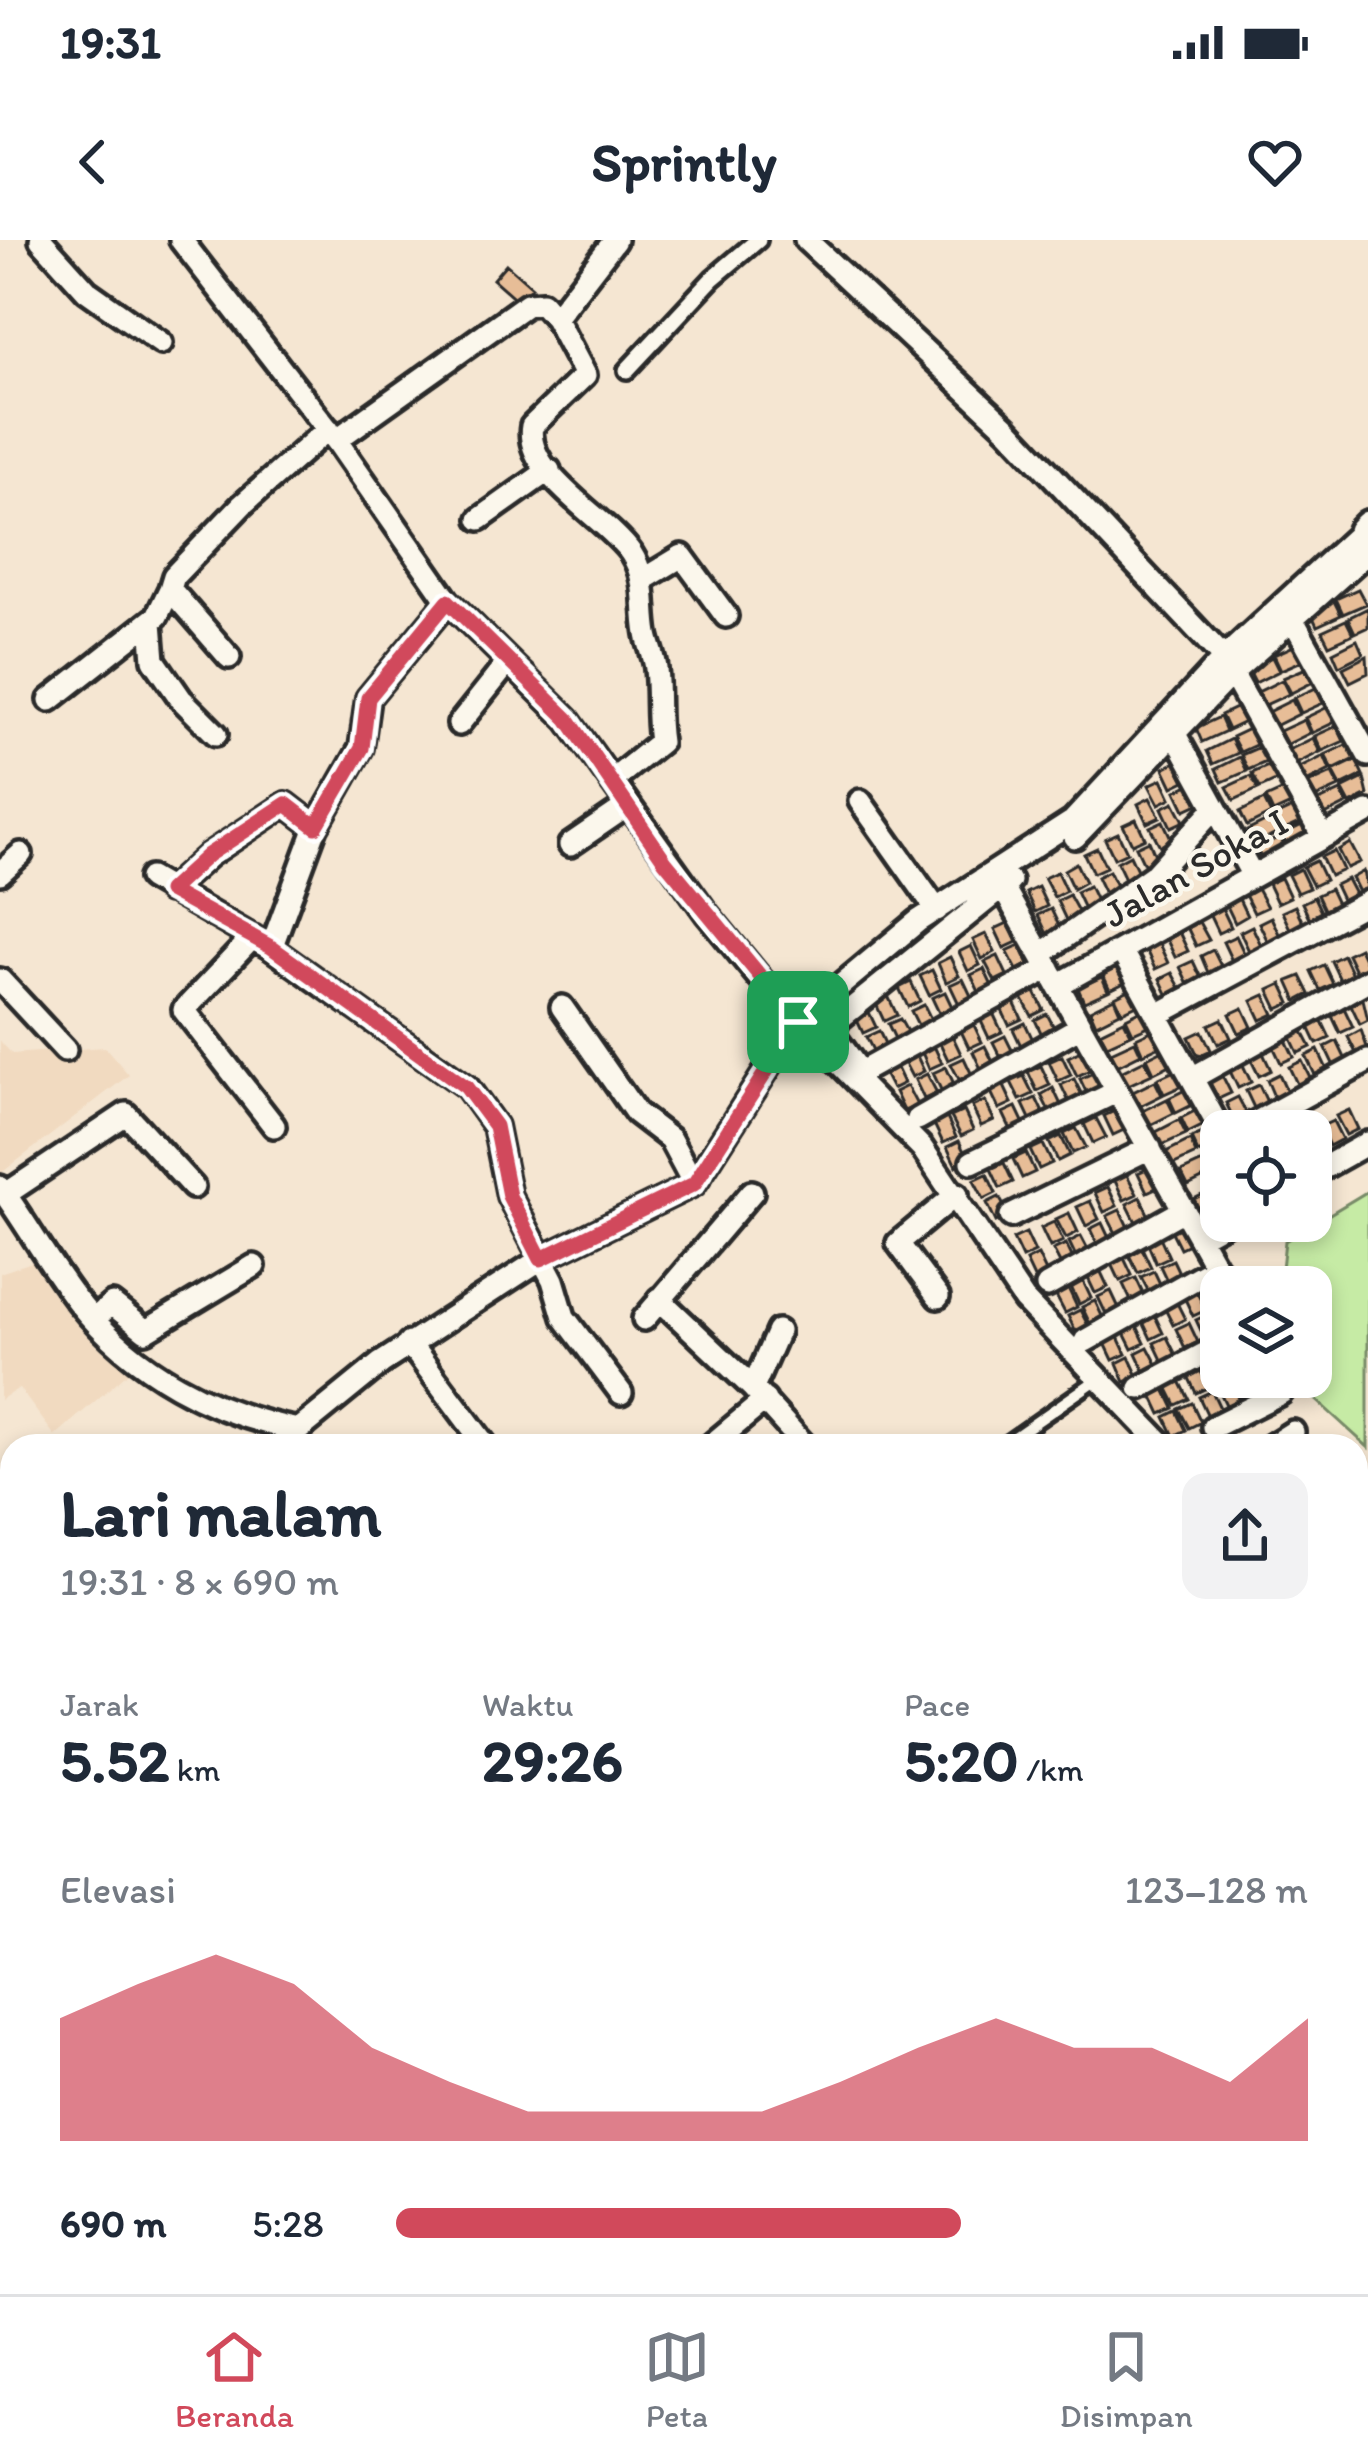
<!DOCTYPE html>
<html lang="id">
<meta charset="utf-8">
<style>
:root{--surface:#fff;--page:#f2f2f3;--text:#1f2937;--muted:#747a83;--line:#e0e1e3;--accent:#d1495b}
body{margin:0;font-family:Itim,sans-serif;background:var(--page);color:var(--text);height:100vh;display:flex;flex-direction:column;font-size:45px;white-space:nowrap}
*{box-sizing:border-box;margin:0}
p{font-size:39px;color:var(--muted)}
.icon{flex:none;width:66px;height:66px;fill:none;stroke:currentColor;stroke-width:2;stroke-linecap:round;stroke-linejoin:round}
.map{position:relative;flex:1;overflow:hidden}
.sheet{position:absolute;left:0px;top:1194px;width:1368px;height:861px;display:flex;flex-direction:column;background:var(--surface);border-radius:36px 36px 0 0;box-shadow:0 6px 18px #0003}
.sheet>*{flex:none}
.tools{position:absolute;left:1200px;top:870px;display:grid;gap:24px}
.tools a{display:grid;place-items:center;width:132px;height:132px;border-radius:24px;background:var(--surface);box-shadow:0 6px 18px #0003;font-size:60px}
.pin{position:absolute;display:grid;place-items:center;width:102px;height:102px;color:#fff;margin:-51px;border-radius:24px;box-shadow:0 6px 18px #0006}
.round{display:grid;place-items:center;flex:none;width:126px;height:126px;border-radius:24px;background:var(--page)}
.overview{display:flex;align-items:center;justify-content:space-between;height:204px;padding:0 60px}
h1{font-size:66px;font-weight:700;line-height:90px}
.figures{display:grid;grid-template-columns:repeat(3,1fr);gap:18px;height:204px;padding:12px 60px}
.figures div{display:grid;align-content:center}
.figures b{font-size:60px;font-weight:700}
.figures small{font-size:33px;font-weight:400}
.figures p{font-size:33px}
.chart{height:336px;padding:24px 60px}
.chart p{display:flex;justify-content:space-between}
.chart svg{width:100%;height:216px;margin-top:12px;fill:var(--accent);opacity:.7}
ul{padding:0 60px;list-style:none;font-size:39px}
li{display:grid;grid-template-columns:192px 144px 1fr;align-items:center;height:90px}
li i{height:30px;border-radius:15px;background:var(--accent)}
.status{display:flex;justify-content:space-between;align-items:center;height:84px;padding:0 60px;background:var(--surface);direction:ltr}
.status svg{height:33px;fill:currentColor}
header{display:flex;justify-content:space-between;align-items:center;height:156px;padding:0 60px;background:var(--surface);font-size:54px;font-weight:700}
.tab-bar{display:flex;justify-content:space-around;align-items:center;height:168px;border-top:3px solid var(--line);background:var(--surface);font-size:33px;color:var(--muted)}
.tab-bar a{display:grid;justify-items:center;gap:6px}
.tab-bar .active{color:var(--accent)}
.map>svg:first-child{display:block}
.built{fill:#f1dac0}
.green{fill:#c6eba5;stroke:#788b68;stroke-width:3}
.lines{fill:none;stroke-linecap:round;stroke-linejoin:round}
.stream{stroke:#7192aa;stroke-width:6}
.building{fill:#e7bd97;stroke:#2b2b2b;stroke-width:3}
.service-casing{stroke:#2b2b2b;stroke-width:20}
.pedestrian-casing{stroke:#2b2b2b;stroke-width:24}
.minor-casing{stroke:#2b2b2b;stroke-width:30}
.tertiary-casing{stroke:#2b2b2b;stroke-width:36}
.service{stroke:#fbf7ec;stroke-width:10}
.pedestrian{stroke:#fbf7ec;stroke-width:15}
.minor{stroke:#fbf7ec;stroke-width:21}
.tertiary{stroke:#fbf7ec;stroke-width:27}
.route-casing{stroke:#fff;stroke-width:24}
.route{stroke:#d1495b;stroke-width:15}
.labels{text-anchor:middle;stroke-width:9;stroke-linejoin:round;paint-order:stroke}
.street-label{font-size:39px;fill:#2b2b2b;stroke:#fbf7ec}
</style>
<div class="status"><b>19:31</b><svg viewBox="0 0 49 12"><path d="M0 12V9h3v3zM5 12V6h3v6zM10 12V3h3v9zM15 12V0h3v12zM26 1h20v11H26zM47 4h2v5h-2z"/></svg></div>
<header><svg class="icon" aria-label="back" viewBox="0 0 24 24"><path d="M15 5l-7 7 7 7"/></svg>Sprintly<svg class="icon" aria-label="heart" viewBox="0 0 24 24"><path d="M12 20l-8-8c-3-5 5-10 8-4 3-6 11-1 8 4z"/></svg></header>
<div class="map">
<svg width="1368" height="2054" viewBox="0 0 1368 2054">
<rect width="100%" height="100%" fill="#f5e6d2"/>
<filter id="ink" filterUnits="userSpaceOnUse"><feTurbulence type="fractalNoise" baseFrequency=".00833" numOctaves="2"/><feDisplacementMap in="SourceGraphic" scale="24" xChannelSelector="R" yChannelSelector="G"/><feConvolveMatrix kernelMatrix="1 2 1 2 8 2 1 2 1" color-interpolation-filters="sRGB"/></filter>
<g filter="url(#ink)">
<!-- built -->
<path class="built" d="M0 801 12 814 105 807 129 835 0 934Z
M58 1013 85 1056 147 1116 55 1196 19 1148 0 1160V1033Z
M12 1595V2043H785L780 2054H0V1600Z"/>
<!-- green -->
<path class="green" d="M1368 951V1207L1313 1157 1307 1137H1311V1047H1280L1285 1001Z"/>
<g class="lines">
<!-- stream -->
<path class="stream" d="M1356 1763 1368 1756
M792 2054 804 2043"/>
</g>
<!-- building -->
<path class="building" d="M506 24 532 47 519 62 493 39Z
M1358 349 1366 364 1343 374 1336 359Z
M1334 361 1341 375 1317 386 1311 373Z
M1368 368V387L1355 393 1348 378Z
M1346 380 1353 394 1329 405 1322 391Z
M1357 400 1363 414 1339 426 1333 412Z
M1296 405 1304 420 1281 430 1274 415Z
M1367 416 1368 433 1350 442 1343 428Z
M1272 417 1279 431 1255 443 1248 429Z
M1306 428 1313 442 1291 453 1283 438Z
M1282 440 1289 454 1265 465 1258 452Z
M1316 448 1323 463 1301 473 1294 458Z
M1292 460 1299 474 1275 486 1268 472Z
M1244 464 1251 479 1228 490 1221 475Z
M1328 467 1335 482 1312 493 1305 478Z
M1220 477 1226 491 1202 502 1196 488Z
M1304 480 1310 493 1286 505 1280 491Z
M1255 486 1262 502 1240 512 1232 497Z
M1337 486 1344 501 1322 511 1315 496Z
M1313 498 1320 512 1296 524 1289 510Z
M1231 499 1238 513 1213 524 1207 511Z
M1348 504 1355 519 1333 530 1325 515Z
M1264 505 1271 520 1248 530 1241 515Z
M1324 516 1330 530 1306 542 1300 528Z
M1240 517 1247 531 1222 542 1216 529Z
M1356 520 1363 535 1341 546 1333 531Z
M1176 522 1185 541 1173 547 1164 528Z
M1275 523 1282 538 1260 548 1252 533Z
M1332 533 1339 547 1315 558 1308 544Z
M1251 536 1258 549 1234 560 1227 547Z
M1364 538 1368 555 1350 564 1342 549Z
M1162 539 1171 558 1159 564 1149 545Z
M1189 545 1198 564 1185 570 1176 551Z
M1288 548 1295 563 1273 573 1266 558Z
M1341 551 1347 564 1323 576 1317 562Z
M1150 558 1160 577 1147 583 1138 564Z
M1264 560 1271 574 1247 586 1240 572Z
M1174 562 1184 581 1171 587 1162 568Z
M1295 567 1302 582 1280 592 1273 577Z
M1136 579 1145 598 1132 604 1123 585Z
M1271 579 1278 593 1254 605 1247 591Z
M1163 581 1172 600 1160 606 1150 587Z
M1304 584 1311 599 1289 610 1282 595Z
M1118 593 1127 612 1114 618 1105 599Z
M1280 597 1287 610 1263 622 1256 608Z
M1149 601 1157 620 1145 626 1136 607Z
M1350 603 1360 622 1347 628 1338 610Z
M1097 608 1106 627 1093 633 1084 614Z
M1334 611 1343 630 1330 636 1321 617Z
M1130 615 1139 634 1126 641 1117 622Z
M1316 621 1325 640 1313 646 1303 627Z
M1076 623 1085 642 1073 649 1064 630Z
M1300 629 1309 648 1297 653 1288 635Z
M1109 631 1118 650 1106 656 1097 637Z
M1364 631 1368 653 1361 656 1352 638Z
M1057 632 1066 651 1054 657 1044 638Z
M1281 638 1290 657 1277 663 1268 644Z
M1347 639 1357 658 1344 664 1335 645Z
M1089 646 1098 665 1085 671 1076 652Z
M1038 647 1047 666 1035 672 1026 653Z
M1257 649 1267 667 1254 673 1245 655Z
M1330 649 1339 668 1326 674 1317 655Z
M1069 655 1079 673 1066 680 1057 661Z
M1238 657 1247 676 1235 683 1226 664Z
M1314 657 1323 676 1311 682 1302 663Z
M1295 666 1304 685 1291 691 1282 672Z
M1222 668 1231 687 1218 693 1209 674Z
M1051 669 1060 688 1047 694 1038 675Z
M1271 677 1280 696 1268 702 1259 683Z
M1199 682 1209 700 1196 706 1187 687Z
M1008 683 1017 702 1004 708 995 689Z
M1252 686 1261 705 1249 711 1240 692Z
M1179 692 1188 711 1175 717 1166 698Z
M986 694 995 712 982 719 973 700Z
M1236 696 1245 715 1232 721 1223 702Z
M1159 704 1168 723 1155 729 1146 710Z
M1020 705 1029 724 1017 730 1007 711Z
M971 706 980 725 968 731 959 712Z
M1359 708 1368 727 1356 733 1347 714Z
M1213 710 1222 728 1209 735 1201 716Z
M1343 715 1352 734 1340 740 1331 721Z
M998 716 1007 735 995 741 985 722Z
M950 717 959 736 946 742 938 723Z
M1193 721 1202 740 1189 746 1180 727Z
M1125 724 1132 739 1110 750 1103 735Z
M1324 725 1333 744 1320 750 1311 731Z
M984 729 993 748 980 754 971 735Z
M932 730 941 749 929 755 920 736Z
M1172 733 1182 751 1169 758 1160 739Z
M1301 736 1310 754 1297 761 1288 741Z
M1102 737 1108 751 1084 762 1078 748Z
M963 739 972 758 959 764 950 745Z
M911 742 920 761 908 767 899 748Z
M1282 744 1291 763 1278 769 1269 750Z
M1137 746 1145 761 1122 772 1115 757Z
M945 752 954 771 941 777 932 758Z
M1035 752 1044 770 1032 776 1022 758Z
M1265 755 1274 774 1261 780 1252 761Z
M888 756 897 775 884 781 875 762Z
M1114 758 1120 772 1096 784 1090 770Z
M1363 759 1368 780 1360 784 1351 765Z
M1013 760 1022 779 1009 785 1000 766Z
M924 765 933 783 920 789 911 771Z
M1148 767 1155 783 1133 793 1126 778Z
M867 768 876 787 863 793 854 774Z
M1243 768 1252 787 1239 793 1230 774Z
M1344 768 1353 787 1340 793 1331 774Z
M993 773 1002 792 989 798 980 779Z
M1047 774 1057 793 1044 799 1035 780Z
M900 779 910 797 897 803 888 784Z
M1222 779 1231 798 1218 804 1209 785Z
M1321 779 1330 798 1317 804 1308 785Z
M1124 780 1131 794 1107 805 1100 792Z
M973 783 982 802 969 808 960 789Z
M1025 783 1034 802 1022 808 1013 789Z
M1158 788 1166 803 1143 814 1136 798Z
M1301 788 1311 807 1298 813 1289 794Z
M1361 790 1368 810 1357 815 1348 797Z
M879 791 888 810 876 816 866 797Z
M1202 791 1211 810 1198 816 1189 797Z
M952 795 961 814 948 820 939 801Z
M1005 796 1014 814 1002 820 993 802Z
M1285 798 1294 817 1281 823 1272 804Z
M1135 801 1141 814 1117 826 1111 812Z
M1337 801 1346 820 1334 826 1325 807Z
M933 804 942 823 929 829 921 810Z
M985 806 994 824 982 831 973 812Z
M1169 807 1176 822 1154 833 1147 818Z
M1318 810 1327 829 1315 835 1306 816Z
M1081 811 1090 830 1077 836 1068 817Z
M1262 811 1271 830 1259 836 1250 818Z
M915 812 924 831 912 837 902 818Z
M1062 816 1071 835 1058 841 1049 822Z
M964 818 973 837 961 843 951 824Z
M1145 820 1152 834 1128 845 1121 832Z
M1302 821 1311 839 1298 846 1289 827Z
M1242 823 1251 842 1238 848 1229 829Z
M895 824 904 843 892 849 882 830Z
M1041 826 1050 845 1037 851 1028 832Z
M946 827 955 846 942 852 933 833Z
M1179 829 1186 844 1164 854 1157 839Z
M1093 833 1102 852 1089 858 1080 839Z
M927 834 937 853 924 859 915 840Z
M1279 834 1288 853 1275 859 1267 840Z
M1222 835 1231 853 1218 859 1209 841Z
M1024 836 1033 854 1020 860 1011 842Z
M1074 839 1083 857 1070 864 1061 845Z
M1155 841 1162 855 1138 867 1131 853Z
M1003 844 1012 863 999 869 990 850Z
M1259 845 1268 864 1255 870 1246 851Z
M907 846 917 865 904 871 895 852Z
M1191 847 1198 862 1176 873 1169 858Z
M1053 848 1062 867 1050 873 1041 855Z
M1238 857 1248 876 1235 882 1226 863Z
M1036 858 1045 877 1032 883 1023 864Z
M1167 859 1174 873 1150 885 1143 871Z
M985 861 994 880 981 886 972 867Z
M1016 867 1025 886 1012 892 1003 873Z
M1203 867 1210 882 1188 893 1181 878Z
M1117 870 1126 889 1113 895 1104 876Z
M1349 870 1358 889 1346 895 1336 876Z
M964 871 973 890 961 896 951 877Z
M947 878 956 897 943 903 934 884Z
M1096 878 1106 897 1093 903 1084 884Z
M1179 880 1186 894 1162 905 1156 892Z
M1333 881 1342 899 1329 906 1320 887Z
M1076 888 1086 907 1073 913 1064 894Z
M1214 888 1221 903 1198 913 1191 898Z
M1061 896 1070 915 1058 921 1049 902Z
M1190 900 1196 914 1172 925 1166 912Z
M959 901 968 920 956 926 947 907Z
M1043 904 1052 923 1039 929 1030 910Z
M1026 913 1035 932 1022 938 1013 919Z
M1205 921 1212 934 1188 946 1181 932Z
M1004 923 1013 942 1000 948 991 929Z
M1151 927 1160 946 1147 952 1138 933Z
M987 934 996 953 984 959 974 940Z
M1127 935 1137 954 1124 960 1115 941Z
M1108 947 1117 966 1104 972 1095 953Z
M1218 947 1221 963 1201 973 1194 959Z
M999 957 1009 975 996 982 987 963Z
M1140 957 1149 976 1136 982 1127 964Z
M1090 961 1099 979 1086 986 1077 967Z
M1120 970 1129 989 1117 995 1107 976Z
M1069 973 1078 992 1066 998 1056 979Z
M1054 982 1063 1001 1050 1007 1041 988Z
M1102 983 1111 1002 1099 1008 1090 989Z
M1184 984 1193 1002 1180 1008 1171 990Z
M1026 993 1035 1012 1022 1018 1013 999Z
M1081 996 1091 1015 1078 1021 1069 1002Z
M1160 997 1169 1017 1156 1023 1148 1004Z
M1066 1004 1075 1023 1063 1029 1053 1010Z
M1142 1008 1151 1027 1138 1033 1129 1015Z
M1038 1015 1047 1034 1035 1040 1026 1021Z
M1123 1016 1132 1035 1120 1041 1111 1022Z
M1173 1020 1182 1039 1169 1045 1160 1026Z
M1099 1028 1108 1047 1095 1053 1086 1034Z
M1154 1031 1163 1050 1151 1056 1141 1037Z
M1136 1038 1145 1057 1132 1063 1123 1044Z
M1082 1039 1091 1058 1079 1064 1070 1045Z
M1068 1048 1077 1067 1065 1073 1055 1054Z
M1111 1051 1120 1070 1107 1076 1098 1057Z
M1196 1051 1206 1070 1193 1076 1184 1057Z
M1095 1061 1104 1080 1091 1086 1082 1067Z
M1176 1061 1185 1079 1173 1085 1164 1067Z
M1080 1070 1090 1089 1077 1095 1068 1076Z
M1154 1074 1163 1093 1151 1099 1142 1080Z
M1209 1074 1218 1093 1205 1099 1196 1080Z
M1189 1083 1198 1102 1185 1108 1176 1089Z
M1136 1084 1145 1103 1132 1109 1123 1091Z
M1117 1095 1126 1114 1113 1120 1104 1101Z
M1167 1097 1176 1115 1163 1122 1154 1103Z
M1148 1107 1158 1126 1145 1132 1136 1113Z
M1129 1117 1138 1136 1125 1142 1117 1123Z
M1218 1119 1221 1137 1227 1138 1214 1144 1206 1125Z
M1199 1128 1209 1147 1196 1153 1187 1134Z
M1246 1137 1254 1153 1241 1159 1232 1140Z
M1180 1141 1189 1159 1176 1165 1167 1147Z
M1231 1142 1239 1161 1227 1167 1218 1148Z
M1165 1149 1174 1168 1161 1174 1152 1155Z
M1212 1151 1221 1170 1208 1176 1199 1157Z
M1192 1163 1201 1182 1189 1188 1179 1169Z
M1177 1171 1186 1190 1174 1196 1165 1177Z
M1363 1299 1368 1320 1359 1325 1356 1303Z
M1363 1380 1368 1400 1359 1404 1356 1383Z
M1363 1607 1368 1627 1360 1631 1356 1610Z
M322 2043H423L405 2054H319L315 2048Z
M509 2043H591L598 2054H491Z
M621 2043H714L721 2054H628Z"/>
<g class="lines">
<defs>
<path id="service" d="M1006 1203 1099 1138
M0 1923 12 1915
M173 2054 189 2043"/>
<path id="pedestrian" d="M627 130 713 38 758 0"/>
<path id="minor" d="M41 0 87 51 161 103
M181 0 336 200 448 361 568 480 707 674 781 764 922 908 1024 1060 1164 1206
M806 0 1007 188 1224 418
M555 78 585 135 532 186C523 234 607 278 631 313 648 339 642 365 647 394 649 406 655 417 656 429 659 455 656 476 660 502L613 540
M336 200 527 64 542 63 555 78 615 0
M480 279 549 230
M644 339 682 316 726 376
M1292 378 1368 515
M151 382 154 420 181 459 216 494
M229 417 170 349 174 336 242 265 328 189
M1232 433 1323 597
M50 460 157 376 170 349
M459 484 506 425
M1176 496 1253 636
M860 561 937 670
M1075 597 1232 433 1368 312
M570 605 627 566
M0 633 21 614
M150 638 271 708 467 847 495 886 509 956 553 1040 564 1077 621 1153
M1010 641 839 779 832 793 858 829 865 830 1049 728
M1002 646 1227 1047
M169 651 209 615 286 564 316 587
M253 697 184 770 274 886
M271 708 316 587 361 508 368 458 448 361
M1121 710 1221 891
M1041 714 1155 634 1215 568
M0 740 65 810
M1058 745 1368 572
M562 767 636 873 670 899 694 944
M1157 775 1368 662
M1192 838 1368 740
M918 879 1081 786
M1240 891 1368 821
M972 922 1116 852
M1311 935 1368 903
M0 947C27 984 50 1026 78 1062 134 1132 213 1174 299 1190
M6 954 126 874 193 947
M1011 976 1150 908
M1199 997 1228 981
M1047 1046 1184 970
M938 1057 898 1003 957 954
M659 1059 753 1148 805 1206
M94 1079 112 1064 146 1091 254 1026
M644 1079 752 952
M1085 1101 1216 1027
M409 1103 486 1206
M753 1148 778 1091
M1140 1148 1221 1105
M1213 1187 1281 1153 1279 1137
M279 1206 381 1123 541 1019 694 944 798 781 918 681 1073 581 1224 418 1362 291
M710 1206 765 1160
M1271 1206 1293 1192
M1356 1253 1368 1246
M0 1276 12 1304
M1356 1339 1368 1332
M0 1391 12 1384
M1356 1495 1368 1516
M1356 1564 1368 1549
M0 1582 12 1577
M0 1611H12
M1356 1679 1368 1672
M1356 1820 1368 1814
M598 2043 604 2054
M1122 2043 1128 2054
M1224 2043 1230 2054
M447 2054 463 2043
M746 2054 753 2043
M938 2054 958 2043"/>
<path id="tertiary" d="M1368 285 1362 291 1368 302
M1356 1947 1368 1940
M1164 2054 1184 2043"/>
</defs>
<!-- service casing -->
<use href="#service" class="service-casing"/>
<!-- pedestrian casing -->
<use href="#pedestrian" class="pedestrian-casing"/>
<!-- minor casing -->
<use href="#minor" class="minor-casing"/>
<!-- tertiary casing -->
<use href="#tertiary" class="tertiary-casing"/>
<!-- service -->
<use href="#service" class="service"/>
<!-- pedestrian -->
<use href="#pedestrian" class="pedestrian"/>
<!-- minor -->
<use href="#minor" class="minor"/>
<!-- tertiary -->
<use href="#tertiary" class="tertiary"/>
</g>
</g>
<g class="lines" filter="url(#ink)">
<defs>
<path id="route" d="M448 361 568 479 665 621 798 782 694 944 541 1019 509 956 495 886 466 847 271 707 169 651 208 615 286 564 316 587 362 508 368 458Z"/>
</defs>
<!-- route casing -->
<use href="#route" class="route-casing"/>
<!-- route -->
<use href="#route" class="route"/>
</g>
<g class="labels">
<!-- street labels -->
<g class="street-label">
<text transform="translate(1195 627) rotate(-29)" y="14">Jalan Soka I</text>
</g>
</g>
</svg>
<div class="tools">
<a><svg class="icon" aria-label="locate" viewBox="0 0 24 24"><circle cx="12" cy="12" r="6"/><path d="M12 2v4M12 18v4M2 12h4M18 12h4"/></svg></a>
<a><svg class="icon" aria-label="layers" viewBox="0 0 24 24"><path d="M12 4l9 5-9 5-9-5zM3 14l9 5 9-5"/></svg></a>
</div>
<div class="pin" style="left:798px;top:782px;background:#1e9e55"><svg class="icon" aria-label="arrive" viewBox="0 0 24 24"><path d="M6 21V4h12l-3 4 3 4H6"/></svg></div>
<section class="sheet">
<div class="overview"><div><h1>Lari malam</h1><p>19:31 · 8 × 690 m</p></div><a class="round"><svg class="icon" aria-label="share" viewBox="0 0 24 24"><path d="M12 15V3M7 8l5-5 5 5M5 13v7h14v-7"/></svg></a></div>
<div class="figures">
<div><p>Jarak</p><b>5.52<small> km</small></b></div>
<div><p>Waktu</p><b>29:26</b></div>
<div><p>Pace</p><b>5:20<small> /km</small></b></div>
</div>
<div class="chart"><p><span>Elevasi</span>123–128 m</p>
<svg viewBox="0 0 160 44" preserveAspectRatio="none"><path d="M0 44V19L10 12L20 6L30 12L40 25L50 32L60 38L70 38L80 38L90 38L100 32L110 25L120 19L130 25L140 25L150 32L160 19V44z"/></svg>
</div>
<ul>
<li><b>690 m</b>5:28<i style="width:62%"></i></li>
</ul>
</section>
</div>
<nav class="tab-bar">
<a class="active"><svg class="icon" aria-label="home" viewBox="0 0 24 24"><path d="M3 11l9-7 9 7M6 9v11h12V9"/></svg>Beranda</a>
<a><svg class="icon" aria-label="map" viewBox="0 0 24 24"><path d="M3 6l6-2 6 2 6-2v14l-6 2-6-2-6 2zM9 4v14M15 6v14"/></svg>Peta</a>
<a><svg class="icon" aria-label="saved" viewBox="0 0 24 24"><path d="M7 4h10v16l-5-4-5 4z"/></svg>Disimpan</a>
</nav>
